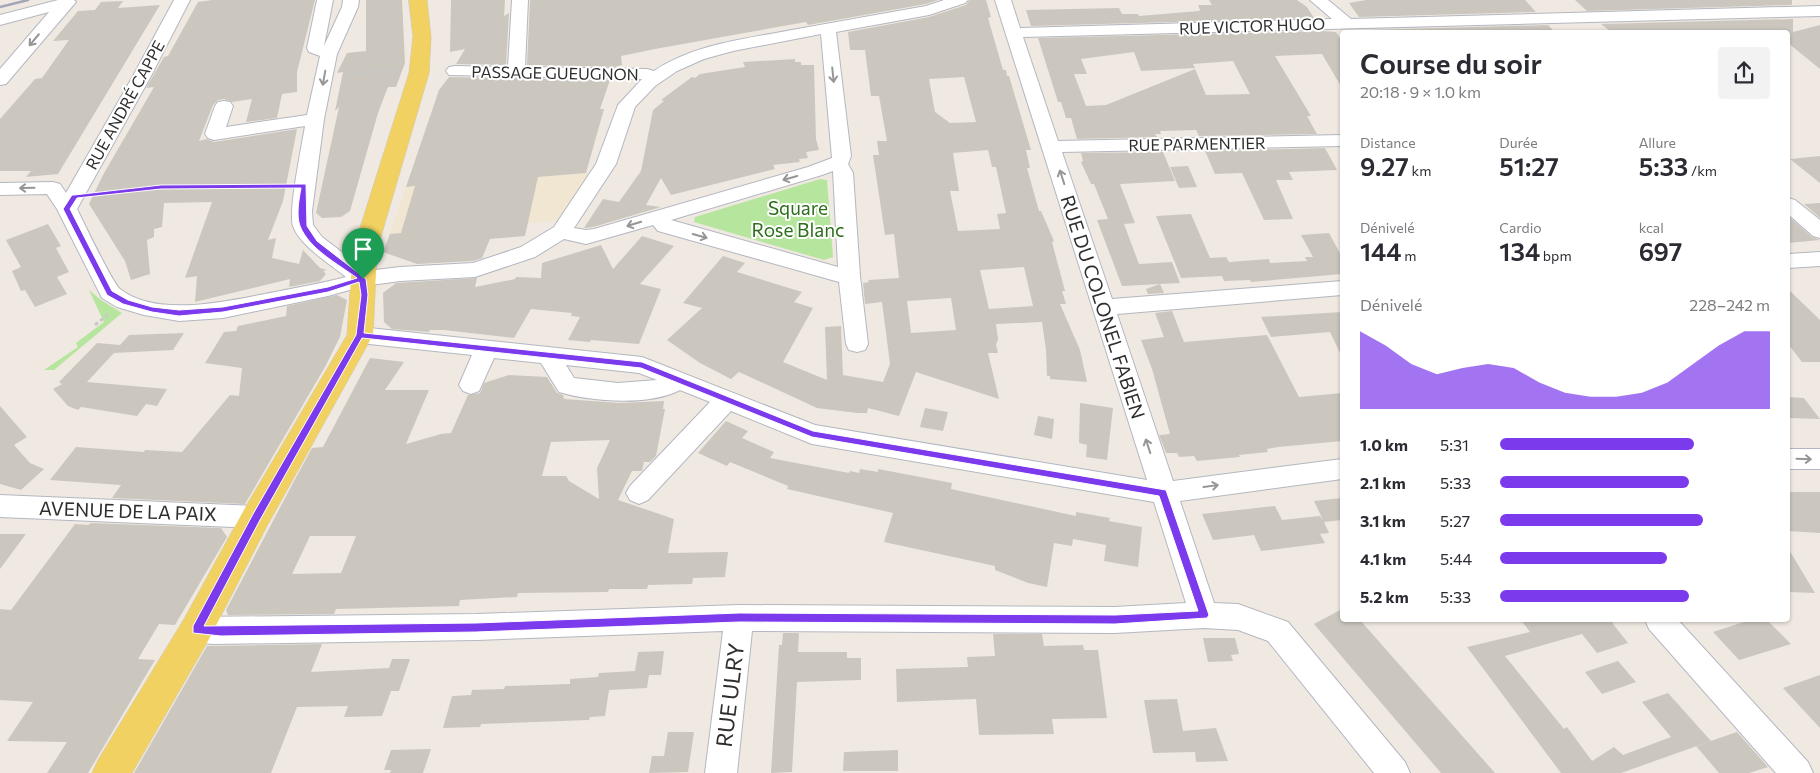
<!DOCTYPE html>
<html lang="fr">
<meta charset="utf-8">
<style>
:root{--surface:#fff;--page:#f2f2f3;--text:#2b2b33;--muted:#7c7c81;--accent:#7c3aed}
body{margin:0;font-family:Commissioner,sans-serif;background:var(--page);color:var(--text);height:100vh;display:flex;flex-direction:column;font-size:19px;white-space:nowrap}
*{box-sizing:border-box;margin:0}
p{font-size:16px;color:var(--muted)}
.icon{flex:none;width:28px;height:28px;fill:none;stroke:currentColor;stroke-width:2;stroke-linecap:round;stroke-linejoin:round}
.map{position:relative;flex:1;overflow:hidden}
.drawer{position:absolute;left:1340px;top:30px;width:450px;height:592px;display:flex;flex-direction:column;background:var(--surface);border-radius:5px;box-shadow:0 1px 4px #0004}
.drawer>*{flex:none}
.pin{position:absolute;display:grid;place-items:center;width:42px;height:42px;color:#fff;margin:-51px -21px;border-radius:50% 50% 50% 0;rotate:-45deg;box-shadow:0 0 5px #0007}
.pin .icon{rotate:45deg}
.round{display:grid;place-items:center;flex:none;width:52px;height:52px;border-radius:5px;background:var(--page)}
.summary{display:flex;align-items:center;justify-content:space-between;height:85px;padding:0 20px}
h1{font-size:28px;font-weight:600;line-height:38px}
.stats{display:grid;grid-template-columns:repeat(3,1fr);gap:8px;height:85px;padding:5px 20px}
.stats div{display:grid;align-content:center}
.stats b{font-size:25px;font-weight:600}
.stats small{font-size:14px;font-weight:400}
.stats p{font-size:14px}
.chart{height:140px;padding:10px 20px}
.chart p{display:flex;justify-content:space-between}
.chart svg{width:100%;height:90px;margin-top:5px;fill:var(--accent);opacity:.7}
ul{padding:0 20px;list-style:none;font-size:16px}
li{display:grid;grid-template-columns:80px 60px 1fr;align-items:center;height:38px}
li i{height:12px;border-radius:6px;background:var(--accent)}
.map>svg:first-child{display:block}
.education{fill:#f0e6d1}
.green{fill:#b6e59e}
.building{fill:#cbc7bf;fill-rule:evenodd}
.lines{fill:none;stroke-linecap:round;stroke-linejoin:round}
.minor-casing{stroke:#b4b7c1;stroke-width:2}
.major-casing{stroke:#c9c9c9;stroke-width:1}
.path-far1{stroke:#c9c9c9;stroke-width:2.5;stroke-dasharray:2.5 2;stroke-linecap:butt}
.path{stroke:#c9c9c9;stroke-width:3;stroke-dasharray:4 2.5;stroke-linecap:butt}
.minor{fill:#fff;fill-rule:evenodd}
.major{fill:#f2d163;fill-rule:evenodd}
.rail{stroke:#a3a6b8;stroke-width:2.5}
.oneway{stroke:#969696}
.route{fill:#7c3aed;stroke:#fff;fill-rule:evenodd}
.labels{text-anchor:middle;stroke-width:4;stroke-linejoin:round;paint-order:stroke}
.far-street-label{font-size:16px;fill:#2e2e2e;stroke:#fff}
.park-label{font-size:19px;fill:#2c6e1b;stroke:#fff}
.street-label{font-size:19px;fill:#2e2e2e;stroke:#fff}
.near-street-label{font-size:22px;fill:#2e2e2e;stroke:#fff}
</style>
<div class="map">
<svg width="1820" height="773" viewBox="0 0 1820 773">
<rect width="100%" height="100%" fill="#efe9e1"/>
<!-- education -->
<path class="education" d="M590 173 557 221 390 234 406 187Z"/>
<!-- green -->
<path class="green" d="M820 179 827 180 833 257 824 260 694 222 695 217Z
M89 290 101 300 122 313 54 370H44L78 347 76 343 104 322Z"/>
<!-- building -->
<path class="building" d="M212 0H315L297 72V92L282 94 277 118 246 122 252 99 232 102 224 99 218 100 213 105 199 141 207 139 214 142 297 129 283 201 268 240 276 238 272 258 299 264 303 250 320 268 327 270 323 271 326 274 320 281 289 287 290 279 195 302 197 276 185 278 212 202 164 203 162 227 154 229V237L147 240 150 274 131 280 125 261 89 204 103 175 154 87 146 88 164 57 168 56 198 2Z
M366 0H402L405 63 396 87H388L378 113 350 211 341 217 322 218 316 213 339 107 335 111 343 72 337 73 347 53 366 51Z
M451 0H505L504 16 509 13 506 65 456 64 465 49 450 52Z
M530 0H938L926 4 808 25 806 22 655 49 621 56 622 65 615 67 527 65Z
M970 0H986L991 17 988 18 1003 70H1006L1007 76H1009L1031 150H1026L1030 168H1027L1039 211H1041L1054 241 1052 242 1065 291H1062L1066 304H1060L1080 350 1087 382 1050 379V376H1047L1046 350 1042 322 996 324 998 339 996 345 998 353H988L999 399 916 372 899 416 868 408 867 413H857L817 408 739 372 731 379 700 363 667 340 702 308 683 303 723 256 745 263 737 272 802 292 794 302 813 308 783 362 827 380 825 327 841 326 843 375 883 382 890 364 882 302 865 304 863 283 869 282 868 280 899 278 894 234 885 235 873 155H879L877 141H887L879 96H871L865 50H850L848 32 929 17 966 5ZM964 77 976 122 950 123 935 112 929 79ZM988 150 992 167H996L1006 213 997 214 1000 229 958 231 950 191H959L953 153ZM1024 267 1033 306 989 309 980 270ZM951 298 956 330 911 333 907 301Z
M1209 0H1297L1307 7 1314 18 1031 26 1026 10 1119 8 1122 14H1138L1139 16 1199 11 1200 10 1198 5H1212Z
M1366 0H1525L1536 12 1359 17 1349 3Z
M1575 0H1792V5L1587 11Z
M123 1 118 8 160 5 58 174 26 177 31 171H0V119L35 79 42 78 69 40 53 41 78 11 95 10 101 2Z
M1793 19V32L1820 25V69L1788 43V32H1611L1601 24Z
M1548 25 1555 32H1370L1368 30Z
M1323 31 1336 32 1342 42V88L1322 54 1275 56 1311 116H1307L1317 134 1199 136 1196 130 1160 131 1161 134H1155L1157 137 1077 139 1071 118H1066L1061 102H1058L1038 38ZM1134 52 1141 71 1195 68 1193 64 1233 61 1250 94 1206 95 1195 69 1106 105 1086 106 1074 74H1087L1081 59Z
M795 59V62H801V65H814L816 139 819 150 806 152 808 158 799 159 800 162 773 165 775 169 671 195 661 178 646 205 661 207 593 227 584 228 603 199 619 202 641 171 653 110 664 101 661 100 692 77 695 78 700 74 745 67 743 62Z
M449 77 610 80 600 109H604L586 173 538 177 525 236 490 239 482 258 473 261 417 264 383 252 390 234 401 233 415 186 406 187 439 90Z
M1325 148 1337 170 1289 172 1293 180H1276L1293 219 1264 220 1242 173 1215 174 1205 151Z
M1163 152 1175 181 1120 184 1135 223 1124 224 1139 264 1172 262 1180 283 1160 284 1164 293 1148 294 1146 289 1160 284 1122 286 1097 220 1108 219 1094 184H1091L1081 162 1083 161 1081 153Z
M1820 156V183L1790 159Z
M1188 166 1197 187 1179 188 1170 167Z
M1820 203V218L1804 204Z
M1191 214 1210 258 1226 257 1229 262 1269 259 1270 263 1307 261 1305 257H1313L1301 235 1329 233 1342 257V274L1251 282 1250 280 1224 281 1222 276 1181 278 1156 216Z
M1788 216 1812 237 1820 240 1788 243Z
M48 224 61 246 56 248 69 272 57 277 67 294 35 307 25 290 21 291 12 271 21 267 6 240Z
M642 236 674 246 640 284 661 289 639 344 591 340 590 342 568 340 580 317 571 316 572 313 531 309 514 338 444 330H430L429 332 392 329 384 322 383 293 396 283 477 278 475 287 515 279 516 277 541 278 542 263 601 245 613 269Z
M1788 289 1820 320V362H1802L1788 344Z
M337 295 347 300 340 337 325 367 245 504 112 498 121 485 50 480 76 447 144 452 145 450 182 452 230 395 239 396 242 368 205 363 224 332 236 331 238 326 286 316 287 306Z
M1172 311 1184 342 1267 335 1299 397 1342 393V441L1278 447 1267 449 1268 452 1239 455 1240 457 1197 461 1194 456 1179 457 1177 453H1166L1159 435 1170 434 1152 369 1141 340 1164 337 1155 313Z
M1342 312V357L1330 332 1271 337 1261 317Z
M184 333 173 350 114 353 87 382 167 389 157 406 146 404 137 416 81 407 78 410 68 406 53 389 62 384 59 382 97 343 120 345 129 335Z
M370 358 404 362 385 390H429L406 444 441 434 451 433 468 395 480 393 484 383 509 375 547 377 557 393 563 395 564 399 620 403 664 401 663 409H665L656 456 650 462H644L642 471H632L618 500 674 519 668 553 728 552 725 577 693 578 692 584 648 585 647 589H609L608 592 518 593 517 597 460 600 459 606 336 609 334 614 228 615 226 610 293 483 312 448 323 447ZM610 440 597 468 599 499 569 481 566 476H542L551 442ZM310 536H356L341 573 292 574Z
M1788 397 1804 398 1820 419 1788 418Z
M1080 403 1113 408 1107 460 1086 457 1087 445 1079 443Z
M0 406 27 437 14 445 30 463 44 469 21 490 0 484Z
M925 408 948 412 943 431 920 427Z
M1038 416 1054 419 1052 439 1034 435Z
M726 421 748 431 742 438 774 452 770 458 849 473 850 471 859 473 860 469 878 472V469L952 483 951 489 1076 516V512L1110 518 1109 521 1142 527 1138 567 1104 561 1106 545 1073 539 1072 546 1054 543 1047 587 1028 583 995 570V566L884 542 893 513 787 489 788 486 730 462 727 466 698 453Z
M1788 492H1820V533L1788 531Z
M1342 498V520L1324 522 1329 533 1320 534 1325 543 1261 551 1254 535 1213 540 1202 514 1275 506 1282 520 1320 516 1323 520 1314 501Z
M91 523 221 528 227 537 175 625 159 624 138 659 155 660 88 773H47L67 742 7 741 33 702 0 700V609L11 610 75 524 88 525Z
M0 534H26L0 569Z
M1788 548 1815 593 1788 592Z
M1342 609V620H1360L1495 773H1441L1314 624Z
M1521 620H1612L1613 624 1628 643 1597 653 1582 634 1505 656 1564 729 1567 727 1592 761 1614 747 1623 755 1671 737 1642 702 1668 693 1711 741 1621 773H1561L1467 647 1530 632Z
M1750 620H1767L1791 644 1739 660 1713 632Z
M783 633H799L798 652H847V658H861V680L797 682 792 772 771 773 779 645H782Z
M993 634H1042L1044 646 1083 645 1084 650H1098L1107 718 1052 719 1054 734 979 735 976 699 897 702 896 669 968 667 967 657 995 656Z
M1203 638H1235L1239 654 1231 655 1233 661 1208 662Z
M322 644 311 672 389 668 392 659H410L399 691H391L382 716 344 717 348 706 297 707 271 773H134L207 646Z
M664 651 661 675H649L647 688 609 690 605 716 590 717 589 720 481 724 480 727 443 728 452 696 471 695 472 690 504 689 505 686 570 684V679L598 677 599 673 635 671 638 652Z
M1618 661 1636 682 1602 694 1585 672Z
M1820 675V728L1783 688Z
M1177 699 1183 731 1216 728 1228 761 1196 762 1195 752 1153 753 1144 700Z
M668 732H694L688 772 649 773 652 756H664Z
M1737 732 1768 767 1749 773H1719L1696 746Z
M431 749 423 773H390L391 770H384L391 750Z
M898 750V771H843L844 752Z"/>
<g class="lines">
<defs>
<path id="minor" d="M58 0H74L76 2 6 84 0 85V69L49 12 0 25V15Z
M174 0H190L151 76 77 209C84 223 112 282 120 289 158 319 232 300 275 292 299 287 323 283 346 277 330 264 299 245 293 226 288 211 302 145 305 126L214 140 208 138 205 134 215 106 218 102 224 101 230 102 233 106 226 127 307 115 320 56 309 52 307 48 317 0H333L324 46 342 7 343 0H359L358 7 337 54 324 119 312 211 313 225 322 237 367 271 400 267 473 263 521 247 554 227 596 164 618 105 642 79 449 75 446 71 449 67 455 66 508 67 512 0H528L525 67 647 69 654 71C694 44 745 39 792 30 836 22 881 14 926 6L944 0H968L965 3 929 15 836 32 851 156 848 164 853 173 860 276 868 344 865 350 857 352 849 350 846 344 839 282 658 231 653 225 586 244 564 239 535 257 475 277 400 281 364 286 328 296 223 318 179 321 144 315 117 307 102 298 57 209 47 194 0 195V183L53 182 60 184 66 193 133 76ZM821 34 832 158 808 167 594 229 586 230 574 228 616 164 635 107 655 86 677 71 704 59 733 51ZM833 171 838 267 671 220 822 175Z
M995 0H1011L1020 28 1332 19 1310 0H1328L1351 19 1820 6V16L1023 37 1058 141 1342 135V146L1062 152 1112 299 1342 281V295L1117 314 1173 481 1342 459V479L1180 501 1214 603 1238 604 1288 622 1405 762 1410 773H1374L1268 641 1238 630 1204 628 1115 633 752 631 737 773H705L723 631 477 640 215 644 196 643 186 639 182 630 186 621 196 617 477 614 739 605 1115 607 1186 603 1154 502 812 444 731 411 648 500 639 504 630 500 626 493 630 486 710 402 680 390C649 406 592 402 559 392L541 363 494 358 479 391 471 394 463 391 459 385 472 355 360 343 352 341 349 335 352 329 360 327 642 357 815 425 1147 480ZM566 365 639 373 657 380 618 383 574 378Z
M1788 198 1795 200 1820 220V238L1813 236 1788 214Z
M1820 252V266L1788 268V254Z
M1788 449H1820V469H1788Z
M0 495 256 506 265 509 269 517 265 525 256 528 0 517Z
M1645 620H1678L1808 762 1813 773H1776L1649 629Z"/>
<path id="major" d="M409 0H427L431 37 429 73 377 250 373 335 267 526 208 641 132 773H92L98 760 184 619 245 508 347 335 353 250 409 73 413 37Z"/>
</defs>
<!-- minor casing -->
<use href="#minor" class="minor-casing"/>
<!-- major casing -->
<use href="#major" class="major-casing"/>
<!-- path-far1 -->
<path class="path-far1" d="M344 75 400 69
M98 194 185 186H286"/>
<!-- path -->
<path class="path" d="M95 325 110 313"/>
<!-- minor -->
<use href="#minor" class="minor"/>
<!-- major -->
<use href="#major" class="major"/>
<!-- rail -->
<path class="rail" d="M0 7 28 0"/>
</g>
<!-- one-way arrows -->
<defs><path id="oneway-shaft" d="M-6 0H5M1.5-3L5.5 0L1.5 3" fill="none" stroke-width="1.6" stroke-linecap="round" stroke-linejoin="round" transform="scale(1.25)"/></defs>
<g class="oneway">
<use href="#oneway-shaft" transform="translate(34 40) rotate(130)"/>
<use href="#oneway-shaft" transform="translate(833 75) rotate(84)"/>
<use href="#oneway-shaft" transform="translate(324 78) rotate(100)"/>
<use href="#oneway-shaft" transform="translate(1062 177) rotate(-108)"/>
<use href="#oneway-shaft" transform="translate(790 178) rotate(164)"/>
<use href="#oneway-shaft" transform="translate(27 188) rotate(179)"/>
<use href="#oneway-shaft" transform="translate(634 224) rotate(163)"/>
<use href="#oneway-shaft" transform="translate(700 236) rotate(16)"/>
<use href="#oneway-shaft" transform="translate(1148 446) rotate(-108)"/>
<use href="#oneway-shaft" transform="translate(1804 459) rotate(2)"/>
<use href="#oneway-shaft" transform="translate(1211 486) rotate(-8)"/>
</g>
<!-- route -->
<path class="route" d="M306 184 307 226 317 241 366 279 368 295 364 333 642 362 813 431 1166 490 1209 615 1207 618 1115 624 739 622 476 632 221 636 193 633V626L253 514 356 335 361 295 359 282 328 292 223 312 179 316 152 312 123 304 107 295 63 209 72 195H74L161 185ZM301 188C299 199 296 215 300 226 309 249 338 264 357 278L328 287 223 307 179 310 152 307 128 300 112 291 70 209 77 198 161 189ZM362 338 641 368 812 437 1159 496 1198 611 1115 615 739 613 476 623 204 626 260 520Z"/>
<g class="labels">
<!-- far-street labels -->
<g class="far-street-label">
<text transform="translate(1252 26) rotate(-2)" y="6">RUE VICTOR HUGO</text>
<text transform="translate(555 73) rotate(1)" y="6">PASSAGE GUEUGNON</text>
<text transform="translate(125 105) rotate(-61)" y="6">RUE ANDRÉ CAPPE</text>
<text transform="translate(1197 144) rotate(-1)" y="6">RUE PARMENTIER</text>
</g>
<!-- park labels -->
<g class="park-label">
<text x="798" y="215">Square<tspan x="798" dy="22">Rose Blanc</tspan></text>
</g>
<!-- street labels -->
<g class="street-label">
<text transform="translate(1103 307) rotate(72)" y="7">RUE DU COLONEL FABIEN</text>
<text transform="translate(128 511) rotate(2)" y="7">AVENUE DE LA PAIX</text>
</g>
<!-- near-street labels -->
<g class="near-street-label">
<text transform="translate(730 695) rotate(-83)" y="8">RUE ULRY</text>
</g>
</g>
</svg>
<div class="pin" style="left:363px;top:279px;background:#1e9e55"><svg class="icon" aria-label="arrive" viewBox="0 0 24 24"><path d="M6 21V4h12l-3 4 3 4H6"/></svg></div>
<section class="drawer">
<div class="summary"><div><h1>Course du soir</h1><p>20:18 · 9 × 1.0 km</p></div><a class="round"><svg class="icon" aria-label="share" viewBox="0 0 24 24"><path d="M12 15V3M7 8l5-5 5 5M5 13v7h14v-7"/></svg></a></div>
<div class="stats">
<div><p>Distance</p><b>9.27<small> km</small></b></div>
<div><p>Durée</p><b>51:27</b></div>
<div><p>Allure</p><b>5:33<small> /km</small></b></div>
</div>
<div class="stats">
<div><p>Dénivelé</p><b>144<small> m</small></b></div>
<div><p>Cardio</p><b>134<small> bpm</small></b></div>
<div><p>kcal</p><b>697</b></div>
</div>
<div class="chart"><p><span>Dénivelé</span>228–242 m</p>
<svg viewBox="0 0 160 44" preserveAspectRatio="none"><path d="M0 44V6L10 13L20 22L30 27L40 24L50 22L60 24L70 31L80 36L90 38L100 38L110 36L120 31L130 22L140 13L150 6L160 6V44z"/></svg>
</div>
<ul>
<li><b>1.0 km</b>5:31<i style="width:72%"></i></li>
<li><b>2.1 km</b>5:33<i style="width:70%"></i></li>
<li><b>3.1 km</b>5:27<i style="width:75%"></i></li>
<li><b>4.1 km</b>5:44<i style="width:62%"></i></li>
<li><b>5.2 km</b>5:33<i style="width:70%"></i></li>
</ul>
</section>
</div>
